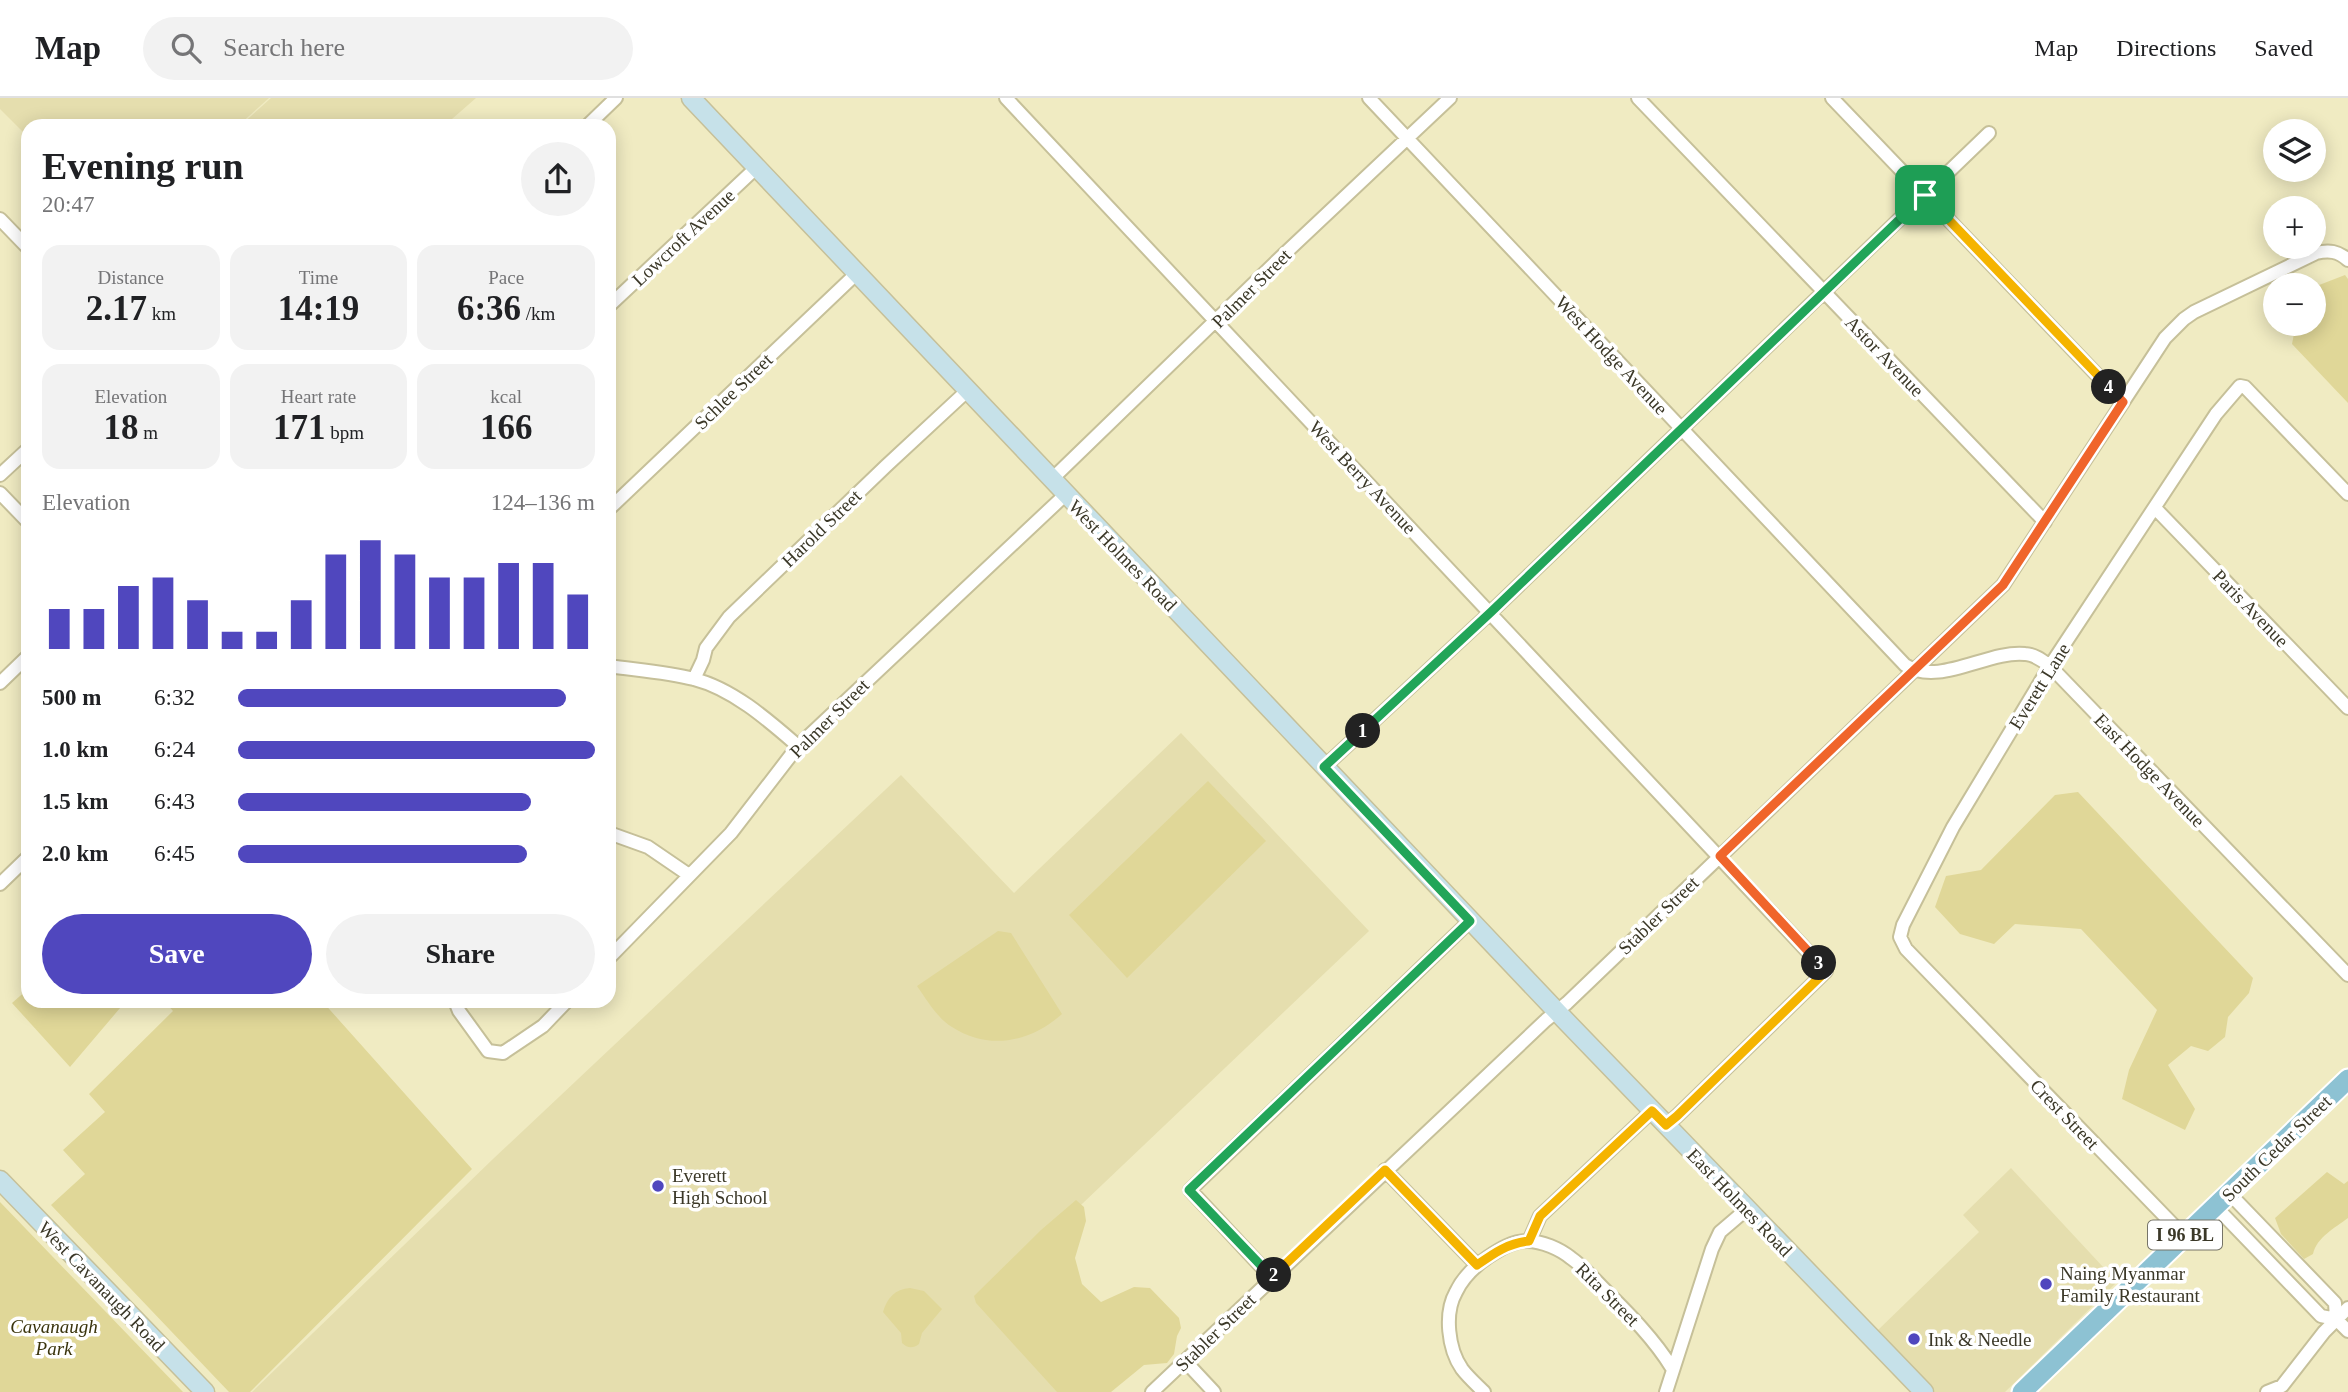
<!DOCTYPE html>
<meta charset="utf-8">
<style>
:root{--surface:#fff;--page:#f2f2f2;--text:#202124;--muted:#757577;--line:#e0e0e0;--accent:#5047be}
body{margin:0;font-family:"Times New Roman",serif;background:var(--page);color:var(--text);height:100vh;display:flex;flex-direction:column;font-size:26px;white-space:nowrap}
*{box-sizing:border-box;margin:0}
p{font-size:23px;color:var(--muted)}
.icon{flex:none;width:38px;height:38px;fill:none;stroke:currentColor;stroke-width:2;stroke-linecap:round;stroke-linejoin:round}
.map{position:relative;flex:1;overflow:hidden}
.drawer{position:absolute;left:21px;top:21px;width:595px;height:889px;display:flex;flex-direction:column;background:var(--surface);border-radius:21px;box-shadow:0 4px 18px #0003}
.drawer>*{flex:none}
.controls{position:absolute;left:2263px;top:21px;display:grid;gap:14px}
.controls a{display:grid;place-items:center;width:63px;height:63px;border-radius:50%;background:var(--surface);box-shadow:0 4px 18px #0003;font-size:35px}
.pin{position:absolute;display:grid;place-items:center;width:60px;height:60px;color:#fff;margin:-30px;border-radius:14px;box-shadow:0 4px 10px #0006}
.km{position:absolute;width:35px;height:35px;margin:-18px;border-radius:50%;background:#222;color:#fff;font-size:19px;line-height:35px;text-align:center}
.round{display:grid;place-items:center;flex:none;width:74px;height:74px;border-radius:37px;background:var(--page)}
.head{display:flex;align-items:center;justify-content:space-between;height:119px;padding:0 21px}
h1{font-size:38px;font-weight:600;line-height:52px}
.metrics{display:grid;grid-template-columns:repeat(3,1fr);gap:10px;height:119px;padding:7px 21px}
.metrics div{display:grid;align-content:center;border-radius:18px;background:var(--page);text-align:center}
.metrics b{font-size:35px;font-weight:600}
.metrics small{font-size:19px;font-weight:400}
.metrics p{font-size:19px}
.chart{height:196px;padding:14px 21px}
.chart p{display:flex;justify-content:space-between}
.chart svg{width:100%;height:126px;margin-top:7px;stroke:var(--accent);stroke-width:6}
.button{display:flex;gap:14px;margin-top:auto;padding:14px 21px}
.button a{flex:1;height:80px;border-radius:42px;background:var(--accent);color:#fff;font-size:28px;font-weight:600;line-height:80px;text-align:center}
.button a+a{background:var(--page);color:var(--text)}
ul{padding:0 21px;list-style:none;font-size:23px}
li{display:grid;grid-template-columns:112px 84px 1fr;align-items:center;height:52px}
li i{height:18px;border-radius:9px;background:var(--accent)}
header{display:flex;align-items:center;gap:42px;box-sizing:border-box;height:98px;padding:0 35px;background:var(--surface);border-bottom:2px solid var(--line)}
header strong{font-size:33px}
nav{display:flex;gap:38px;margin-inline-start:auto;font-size:24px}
.search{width:490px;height:63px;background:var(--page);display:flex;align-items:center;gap:18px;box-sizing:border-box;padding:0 24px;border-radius:38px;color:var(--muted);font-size:26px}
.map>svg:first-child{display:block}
.built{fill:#e5deae}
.green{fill:#e0d798}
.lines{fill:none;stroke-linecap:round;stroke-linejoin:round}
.street-casing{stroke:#c6c099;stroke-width:16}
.secondary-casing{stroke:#c6c099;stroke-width:21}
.primary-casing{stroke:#fff;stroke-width:23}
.street{stroke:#fff;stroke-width:12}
.secondary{stroke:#c6e1e9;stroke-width:18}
.primary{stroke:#8dc2d3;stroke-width:19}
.split-1-casing{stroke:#fff;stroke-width:14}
.split-2-casing{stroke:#fff;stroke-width:14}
.split-3-casing{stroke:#fff;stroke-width:14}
.split-4-casing{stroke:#fff;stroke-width:14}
.split-5-casing{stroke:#fff;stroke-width:14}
.split-1{stroke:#22a559;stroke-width:9}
.split-2{stroke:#22a559;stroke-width:9}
.split-3{stroke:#f5b400;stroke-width:9}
.split-4{stroke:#f0652b;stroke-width:9}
.split-5{stroke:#f5b400;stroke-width:9}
.poi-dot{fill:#5047be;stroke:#fff;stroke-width:2.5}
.labels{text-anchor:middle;stroke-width:7;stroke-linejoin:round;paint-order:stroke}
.shield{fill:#fff;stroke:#767468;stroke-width:2}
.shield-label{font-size:18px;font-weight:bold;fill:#3b3828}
.street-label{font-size:19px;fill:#3b3828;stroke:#fff}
.poi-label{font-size:19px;fill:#3b3828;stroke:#fff;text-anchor:start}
.park-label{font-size:19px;font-style:italic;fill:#3a340d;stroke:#fff}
</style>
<header>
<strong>Map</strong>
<div class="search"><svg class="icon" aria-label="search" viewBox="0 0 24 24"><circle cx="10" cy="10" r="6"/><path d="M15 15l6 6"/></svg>Search here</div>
<nav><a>Map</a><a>Directions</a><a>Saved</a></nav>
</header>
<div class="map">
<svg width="2348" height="1294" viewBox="0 0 2348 1294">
<rect width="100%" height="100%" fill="#f0ebc2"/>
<!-- built -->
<path class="built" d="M0 0H269L238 28H28V39L0 11Z
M271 0H476L444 28H240Z
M1181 635 1369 833 978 1205 1063 1294H252L493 1061 901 677 1014 795Z
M2011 1070 2117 1184 2005 1294H1935L1877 1233 1979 1134 1963 1117Z"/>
<!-- green -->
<path class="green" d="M2345 177 2348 181V305L2292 246 2296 226H2314V189Z
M1208 683 1266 743 1127 880 1069 817Z
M2078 694 2253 880 2249 895 2228 919 2225 939 2208 953 2191 948 2168 967 2195 1011 2185 1032 2122 1001 2129 972 2157 912 2081 831 2015 826 1994 846 1960 836 1935 809 1946 778 1981 772 2055 697Z
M998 833 1011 835 1062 916C1031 944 989 953 952 929 937 920 927 902 917 888Z
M28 891V903H126L70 969 12 905Z
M164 903H322L472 1071 250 1294H229L51 1107 85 1076 63 1052 105 1014 89 996 173 913Z
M2327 1074 2344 1086 2348 1083V1120C2335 1130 2317 1139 2313 1156L2304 1161 2281 1136 2275 1120Z
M1076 1102 1084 1109 1086 1123 1075 1160 1082 1186 1101 1204 1134 1189 1150 1190 1179 1220 1181 1230 1177 1238 1174 1256 1167 1265 1144 1267 1111 1294H1057L976 1205 974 1198 1041 1132Z
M0 1104 183 1294H0Z
M910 1190 924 1193 942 1211 922 1235 919 1246C913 1251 907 1250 902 1245L901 1235 883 1214C887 1200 895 1191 910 1190Z"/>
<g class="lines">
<defs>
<path id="street" d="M1006 0 1826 873 1677 1018 1666 1027
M1369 0 1905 567C1939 589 1988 552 2025 556 2034 556 2043 563 2050 568L2348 877
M1638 0 2045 424
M1832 0 2123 304
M587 28 616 0
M0 121 28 150
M609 208 757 69
M0 377 28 351
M1052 381 1279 161 1450 0
M0 395 28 424
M2155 410 2348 610
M609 411 857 175
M609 568C637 572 667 574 694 581 733 591 768 622 798 648
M694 581 703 562 706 550 729 519 886 368 968 292
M0 585 28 558
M1324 669 1491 514 1989 35
M609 735 648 749 689 777
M0 786 28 759
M609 860 731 735 798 648 1066 396
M455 903 459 913 488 953 503 955 543 928 567 903
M1385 1072 1477 1167
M2228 1094 2335 1205 2336 1221
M2215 1108 2321 1218 2336 1221 2348 1233
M2184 1138 1906 851 1900 839 1903 827 1953 729 2050 568 2216 316 2240 288 2245 289 2348 396
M1529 1143 1540 1118 1652 1013
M1271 1179 1190 1092 1470 823
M1185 1263 1214 1294
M1152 1294 1546 922 1567 905 2003 487 2165 240 2184 221 2194 214 2316 155C2329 152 2338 153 2348 162
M1484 1294C1477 1287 1468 1279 1462 1271 1448 1251 1444 1215 1456 1194 1463 1179 1475 1168 1488 1159 1500 1151 1513 1143 1527 1143 1542 1143 1560 1151 1571 1160 1584 1169 1595 1182 1606 1193 1630 1217 1654 1241 1672 1270
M1666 1294 1712 1151 1720 1134 1747 1111
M2267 1294 2282 1288 2324 1234 2348 1210"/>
<path id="secondary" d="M691 0 1564 921 1924 1294
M0 1082 205 1294"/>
<path id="primary" d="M2022 1294 2348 981"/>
</defs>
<!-- street casing -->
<use href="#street" class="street-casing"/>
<!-- secondary casing -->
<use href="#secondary" class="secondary-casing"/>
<!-- primary casing -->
<use href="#primary" class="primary-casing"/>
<!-- street -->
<use href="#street" class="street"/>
<!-- secondary -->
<use href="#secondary" class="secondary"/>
<!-- primary -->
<use href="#primary" class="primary"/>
</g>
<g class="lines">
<defs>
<path id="split-1" d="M1363 633 1491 514 1925 97"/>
<path id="split-2" d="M1274 1177 1272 1179 1189 1092 1470 823 1324 669 1363 633"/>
<path id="split-3" d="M1274 1177 1385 1072 1477 1167C1494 1155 1508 1145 1529 1143L1540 1118 1652 1013 1666 1027 1677 1018 1826 873 1819 865"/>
<path id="split-4" d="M1819 865 1720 758 2003 487 2123 304 2109 289"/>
<path id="split-5" d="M1925 97 2109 289"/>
</defs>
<!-- split-1 casing -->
<use href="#split-1" class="split-1-casing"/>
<!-- split-2 casing -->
<use href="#split-2" class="split-2-casing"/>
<!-- split-3 casing -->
<use href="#split-3" class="split-3-casing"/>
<!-- split-4 casing -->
<use href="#split-4" class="split-4-casing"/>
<!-- split-5 casing -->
<use href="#split-5" class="split-5-casing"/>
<!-- split-1 -->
<use href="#split-1" class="split-1"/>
<!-- split-2 -->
<use href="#split-2" class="split-2"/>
<!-- split-3 -->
<use href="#split-3" class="split-3"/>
<!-- split-4 -->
<use href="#split-4" class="split-4"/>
<!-- split-5 -->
<use href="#split-5" class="split-5"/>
</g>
<!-- markers -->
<g class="poi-dot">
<circle cx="658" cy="1088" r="7"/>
<circle cx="2046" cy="1186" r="7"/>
<circle cx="1914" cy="1241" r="7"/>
</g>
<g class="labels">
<!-- shield labels -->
<rect class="shield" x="2148" y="1122.5" width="74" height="29" rx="5"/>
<g class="shield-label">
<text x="2185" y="1143">I 96 BL</text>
</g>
<!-- street labels -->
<g class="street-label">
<text transform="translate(683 139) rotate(-43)" y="7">Lowcroft Avenue</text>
<text transform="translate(1251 190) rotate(-45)" y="7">Palmer Street</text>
<text transform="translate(1612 257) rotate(47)" y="7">West Hodge Avenue</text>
<text transform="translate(1885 258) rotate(46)" y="7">Astor Avenue</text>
<text transform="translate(733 293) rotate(-44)" y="7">Schlee Street</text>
<text transform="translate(1363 379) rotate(47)" y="7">West Berry Avenue</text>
<text transform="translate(821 430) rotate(-44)" y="7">Harold Street</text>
<text transform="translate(1123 457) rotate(46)" y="7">West Holmes Road</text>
<text transform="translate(2251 510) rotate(46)" y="7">Paris Avenue</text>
<text transform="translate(2039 588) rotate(-58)" y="7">Everett Lane</text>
<text transform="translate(829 620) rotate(-45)" y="7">Palmer Street</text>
<text transform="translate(2150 672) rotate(46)" y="7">East Hodge Avenue</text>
<text transform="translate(1658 817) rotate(-44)" y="7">Stabler Street</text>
<text transform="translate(2065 1016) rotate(46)" y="7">Crest Street</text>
<text transform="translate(2276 1050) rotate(-44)" y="7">South Cedar Street</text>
<text transform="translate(1740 1104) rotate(46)" y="7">East Holmes Road</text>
<text transform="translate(102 1188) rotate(46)" y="7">West Cavanaugh Road</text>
<text transform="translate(1608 1196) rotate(45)" y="7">Rita Street</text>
<text transform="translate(1215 1234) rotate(-44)" y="7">Stabler Street</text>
</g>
<!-- poi labels -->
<g class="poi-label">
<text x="672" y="1084">Everett<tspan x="672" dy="22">High School</tspan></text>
<text x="2060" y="1182">Naing Myanmar<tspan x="2060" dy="22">Family Restaurant</tspan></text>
<text x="1928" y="1248">Ink &amp; Needle</text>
</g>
<!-- park labels -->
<g class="park-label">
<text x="54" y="1235">Cavanaugh<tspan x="54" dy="22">Park</tspan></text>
</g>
</g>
</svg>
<div class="controls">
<a><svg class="icon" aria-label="layers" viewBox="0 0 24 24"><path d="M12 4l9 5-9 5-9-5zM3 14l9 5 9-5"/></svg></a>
<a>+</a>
<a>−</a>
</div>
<div class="pin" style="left:1925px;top:97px;background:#1e9e55"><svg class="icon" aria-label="arrive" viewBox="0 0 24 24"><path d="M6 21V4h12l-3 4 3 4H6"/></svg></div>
<b class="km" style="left:1363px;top:633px">1</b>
<b class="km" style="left:1274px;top:1177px">2</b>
<b class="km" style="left:1819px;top:865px">3</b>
<b class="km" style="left:2109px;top:289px">4</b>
<section class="drawer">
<div class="head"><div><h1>Evening run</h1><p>20:47</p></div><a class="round"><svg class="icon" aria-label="share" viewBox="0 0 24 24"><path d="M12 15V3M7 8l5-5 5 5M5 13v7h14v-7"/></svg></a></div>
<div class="metrics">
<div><p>Distance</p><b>2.17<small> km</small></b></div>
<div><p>Time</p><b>14:19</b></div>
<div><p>Pace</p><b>6:36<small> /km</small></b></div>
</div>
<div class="metrics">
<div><p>Elevation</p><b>18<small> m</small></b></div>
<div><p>Heart rate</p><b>171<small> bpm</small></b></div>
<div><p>kcal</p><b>166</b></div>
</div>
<div class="chart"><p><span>Elevation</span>124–136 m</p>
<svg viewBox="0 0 160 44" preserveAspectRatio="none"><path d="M5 44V30M15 44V30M25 44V22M35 44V19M45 44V27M55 44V38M65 44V38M75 44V27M85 44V11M95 44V6M105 44V11M115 44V19M125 44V19M135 44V14M145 44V14M155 44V25"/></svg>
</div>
<ul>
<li><b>500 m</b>6:32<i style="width:92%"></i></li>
<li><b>1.0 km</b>6:24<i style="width:100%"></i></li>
<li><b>1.5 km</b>6:43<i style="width:82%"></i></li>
<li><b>2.0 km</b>6:45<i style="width:81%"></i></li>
</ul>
<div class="button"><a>Save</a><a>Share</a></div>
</section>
</div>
